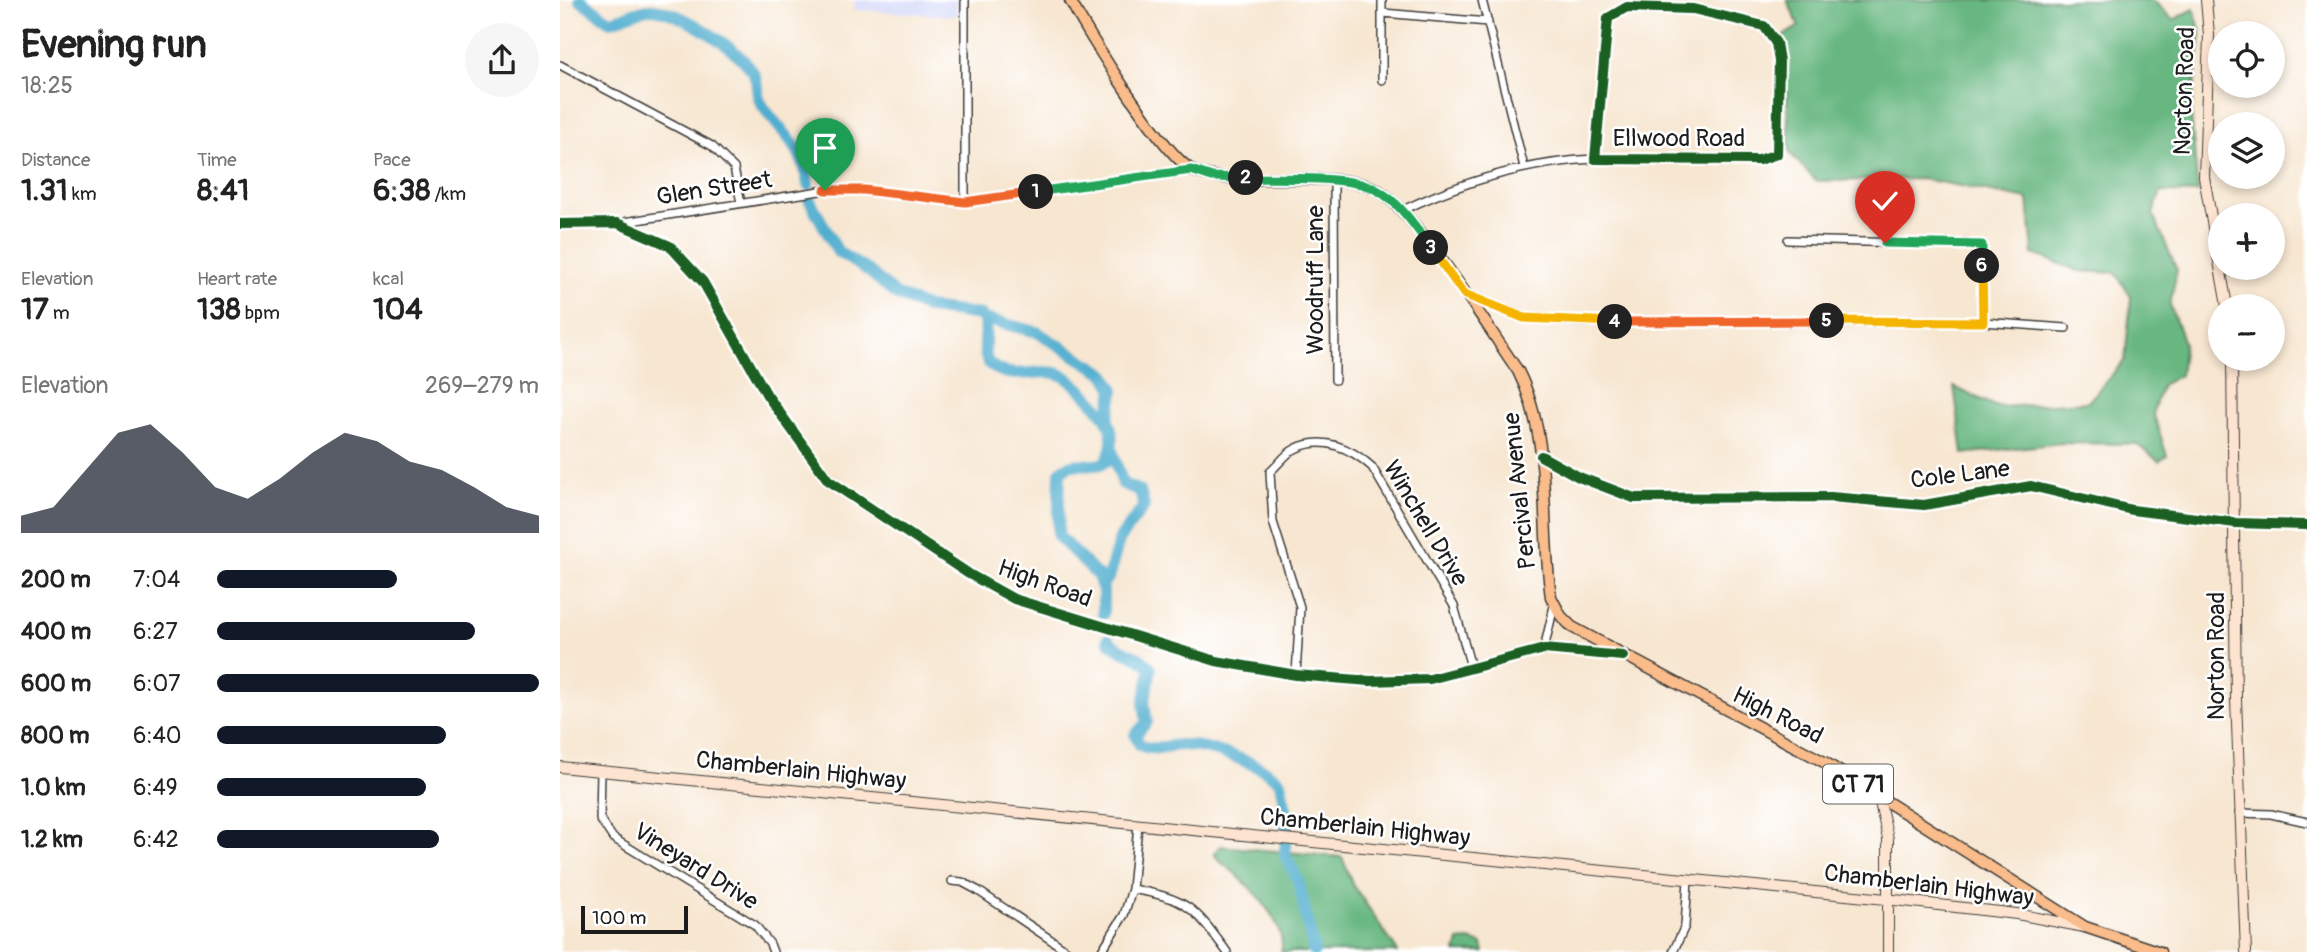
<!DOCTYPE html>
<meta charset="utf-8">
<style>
:root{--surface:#fff;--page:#f6f6f6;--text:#222;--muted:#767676;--accent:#111827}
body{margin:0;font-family:Pangolin,sans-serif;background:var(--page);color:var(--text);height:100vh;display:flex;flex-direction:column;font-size:26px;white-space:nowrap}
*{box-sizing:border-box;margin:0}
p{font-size:23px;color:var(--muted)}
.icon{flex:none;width:38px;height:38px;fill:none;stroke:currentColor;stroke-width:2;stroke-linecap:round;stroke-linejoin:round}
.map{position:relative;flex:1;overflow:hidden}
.sheet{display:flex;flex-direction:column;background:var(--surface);width:560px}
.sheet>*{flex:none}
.tools{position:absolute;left:1648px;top:21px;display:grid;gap:14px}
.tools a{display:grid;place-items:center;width:77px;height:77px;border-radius:50%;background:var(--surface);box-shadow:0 4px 10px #0003;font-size:35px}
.scale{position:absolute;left:21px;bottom:18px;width:107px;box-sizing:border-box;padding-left:7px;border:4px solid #1c1c1c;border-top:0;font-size:19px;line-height:24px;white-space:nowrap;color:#1c1c1c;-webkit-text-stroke:5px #fff;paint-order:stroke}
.pin{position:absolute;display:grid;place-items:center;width:60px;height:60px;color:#fff;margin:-72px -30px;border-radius:50% 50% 50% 0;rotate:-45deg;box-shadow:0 0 7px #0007}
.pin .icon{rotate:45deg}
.km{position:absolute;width:35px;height:35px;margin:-18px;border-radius:50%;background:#222;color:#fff;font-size:19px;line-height:35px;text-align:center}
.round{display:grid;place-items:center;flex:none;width:74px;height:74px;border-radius:37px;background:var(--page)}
.summary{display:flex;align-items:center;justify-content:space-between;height:119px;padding:0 21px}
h1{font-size:38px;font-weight:700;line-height:52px}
.figures{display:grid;grid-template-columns:repeat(3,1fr);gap:10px;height:119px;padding:7px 21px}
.figures div{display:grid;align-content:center}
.figures b{font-size:30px;font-weight:700}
.figures small{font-size:19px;font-weight:400}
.figures p{font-size:19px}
.chart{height:196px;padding:14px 21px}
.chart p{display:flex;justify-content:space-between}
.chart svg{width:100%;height:126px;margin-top:7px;fill:var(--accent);opacity:.7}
ul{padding:0 21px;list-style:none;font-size:23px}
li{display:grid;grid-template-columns:112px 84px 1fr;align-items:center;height:52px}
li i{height:18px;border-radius:9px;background:var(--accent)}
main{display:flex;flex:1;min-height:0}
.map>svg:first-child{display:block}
.built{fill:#d3d9f9}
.forest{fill:#68b781;stroke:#426a4e;stroke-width:2}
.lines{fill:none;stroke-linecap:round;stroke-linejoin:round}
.river{stroke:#50adcf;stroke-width:12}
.street-casing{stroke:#3d3a37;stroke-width:10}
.secondary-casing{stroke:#3d3a37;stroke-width:12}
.primary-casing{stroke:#3d3a37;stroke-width:13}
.street{stroke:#fff;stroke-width:7}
.secondary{stroke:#fde4d0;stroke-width:10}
.primary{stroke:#f9bc8a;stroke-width:10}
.cycleway-casing{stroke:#fff;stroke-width:15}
.cycleway{stroke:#1b5e20;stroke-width:10}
.split-1-casing{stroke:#fff;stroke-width:14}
.split-2-casing{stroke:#fff;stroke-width:14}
.split-3-casing{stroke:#fff;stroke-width:14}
.split-4-casing{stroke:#fff;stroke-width:14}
.split-5-casing{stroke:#fff;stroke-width:14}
.split-6-casing{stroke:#fff;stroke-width:14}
.split-7-casing{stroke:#fff;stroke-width:14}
.split-1{stroke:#f0652b;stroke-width:9}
.split-2{stroke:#22a559;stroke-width:9}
.split-3{stroke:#22a559;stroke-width:9}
.split-4{stroke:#f5b400;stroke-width:9}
.split-5{stroke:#f0652b;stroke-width:9}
.split-6{stroke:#f5b400;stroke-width:9}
.split-7{stroke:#22a559;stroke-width:9}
.labels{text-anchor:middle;stroke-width:5;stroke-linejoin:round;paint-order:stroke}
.shield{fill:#fff;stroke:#606060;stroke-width:2}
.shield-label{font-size:23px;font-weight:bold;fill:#1c1c1c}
.street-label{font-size:24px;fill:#1c1c1c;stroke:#fff}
</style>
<main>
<section class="sheet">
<div class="summary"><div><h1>Evening run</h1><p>18:25</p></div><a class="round"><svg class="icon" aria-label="share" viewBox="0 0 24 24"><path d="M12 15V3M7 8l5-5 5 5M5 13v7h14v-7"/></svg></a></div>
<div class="figures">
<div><p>Distance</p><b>1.31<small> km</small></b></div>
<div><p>Time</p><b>8:41</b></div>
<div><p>Pace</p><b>6:38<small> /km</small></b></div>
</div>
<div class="figures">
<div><p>Elevation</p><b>17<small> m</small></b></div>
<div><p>Heart rate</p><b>138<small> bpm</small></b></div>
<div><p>kcal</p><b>104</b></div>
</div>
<div class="chart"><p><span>Elevation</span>269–279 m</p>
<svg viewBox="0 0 160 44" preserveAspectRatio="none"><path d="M0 44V38L10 35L20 22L30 9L40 6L50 16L60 28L70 32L80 25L90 16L100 9L110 12L120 19L130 22L140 28L150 35L160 38V44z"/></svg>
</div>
<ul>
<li><b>200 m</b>7:04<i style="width:56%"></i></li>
<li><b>400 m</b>6:27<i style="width:80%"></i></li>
<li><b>600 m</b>6:07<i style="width:100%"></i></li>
<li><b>800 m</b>6:40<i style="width:71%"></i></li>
<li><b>1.0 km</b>6:49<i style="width:65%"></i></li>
<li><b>1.2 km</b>6:42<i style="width:69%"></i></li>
</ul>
</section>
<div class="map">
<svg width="1747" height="952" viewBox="0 0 1747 952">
<rect width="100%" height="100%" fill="#fff"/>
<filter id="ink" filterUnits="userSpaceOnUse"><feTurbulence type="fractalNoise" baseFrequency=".0143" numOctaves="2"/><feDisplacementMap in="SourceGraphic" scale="14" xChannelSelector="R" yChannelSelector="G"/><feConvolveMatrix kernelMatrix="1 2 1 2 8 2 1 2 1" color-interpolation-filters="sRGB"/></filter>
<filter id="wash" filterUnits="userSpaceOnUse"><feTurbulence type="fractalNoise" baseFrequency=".00686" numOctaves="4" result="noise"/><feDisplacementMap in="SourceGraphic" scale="28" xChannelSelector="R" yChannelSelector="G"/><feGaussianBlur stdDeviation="1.57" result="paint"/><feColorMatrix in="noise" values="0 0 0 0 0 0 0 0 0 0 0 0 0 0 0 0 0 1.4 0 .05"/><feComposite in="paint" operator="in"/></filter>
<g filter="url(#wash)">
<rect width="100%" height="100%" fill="#f7e6d0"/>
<!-- built -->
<path class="built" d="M295 0H397V16L294 10Z"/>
<!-- forest -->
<path class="forest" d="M1227 0H1593L1613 20 1634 9 1641 33 1631 113 1638 193 1601 192 1593 214 1617 270 1610 305 1624 343 1620 375 1602 385 1593 412 1607 456 1599 461 1576 444 1502 443 1403 454 1394 387 1437 407 1528 402 1565 360 1571 297 1556 273 1519 271 1473 254 1468 199 1363 179 1256 181 1230 153 1223 36 1239 26Z
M660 846 782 857 792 883 838 952H721C729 923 682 876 659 861L654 853Z
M909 940 922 944 924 952H896L899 941Z"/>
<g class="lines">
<!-- river -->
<path class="river" d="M20 0 50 21C64 19 76 9 91 9 117 9 181 50 193 72 199 82 195 93 201 103 220 134 244 143 248 185
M249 199 278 252 310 272 335 294 368 308 421 315C432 330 417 354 432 366 453 381 474 369 496 373 511 376 544 411 550 426 554 437 552 453 545 462 531 471 518 456 500 472L498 536 538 576 543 591V614
M424 319 477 332 545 374 554 390 547 421
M542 585 548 578 560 538 584 506 580 491 563 484 551 448
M548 639C556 653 581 653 591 669L584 704 587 722 575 735 580 745C596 753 607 744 623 745 649 746 701 763 720 782L727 813 725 855 738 880 754 952"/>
</g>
</g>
<g filter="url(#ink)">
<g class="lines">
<defs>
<path id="street" d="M405 0V202
M822 0V80
M922 0 964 167
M1067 7 1133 9 1204 26 1216 43 1219 61 1217 154 1199 160 1035 159 1048 18Z
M823 13 928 22
M0 65 152 146 174 168 181 203
M774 181 775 380
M843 210C904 181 967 162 1035 159
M58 223 266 190H304L405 202 631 170
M0 224 57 223 110 246 143 282 207 395 268 480 409 574 454 599 656 661 736 675 810 681 870 679 984 649 1062 656
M1228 240 1422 245 1423 322
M908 295 964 318 1025 322H1423L1506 328
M981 456 1019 477 1074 498 1271 497 1364 505 1471 486 1572 510 1676 523 1747 525
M984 649 994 606
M736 675 740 607 713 522 710 472C718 465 726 453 735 449 763 435 791 448 812 467L894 606 911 667
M41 771 40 819 53 838 195 925 210 944 213 952
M1679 813 1711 814 1747 822
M392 881 402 882 417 890 509 952
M572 889C628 899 634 907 667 952
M541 952 564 915 572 889 578 825
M1113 952 1125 926 1128 880"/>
<path id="secondary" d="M1646 0 1649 35 1644 177 1667 306
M1672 359 1676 699 1686 952
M0 767 1326 899 1457 914 1524 927
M1319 798 1328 839V952"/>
<path id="primary" d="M510 0C527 33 605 158 634 171 655 180 680 178 703 179 735 180 785 175 814 188 852 205 931 332 958 371 993 440 980 522 991 597L1001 616 1012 627 1266 763 1525 927 1600 952"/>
</defs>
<!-- street casing -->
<use href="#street" class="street-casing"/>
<!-- secondary casing -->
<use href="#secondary" class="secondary-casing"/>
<!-- primary casing -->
<use href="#primary" class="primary-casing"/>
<!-- street -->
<use href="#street" class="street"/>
<!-- secondary -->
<use href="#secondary" class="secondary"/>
<!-- primary -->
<use href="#primary" class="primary"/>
<defs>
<path id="cycleway" d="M1067 7 1133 9 1204 26 1216 43 1219 61 1217 154 1199 160 1035 159 1048 18Z
M0 224 57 223 110 246 143 282 207 395 268 480 409 574 454 599 656 661 736 675 810 681 870 679 984 649 1063 656
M981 456 1019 477 1074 498 1271 497 1364 505 1471 486 1572 510 1676 523 1747 525"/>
</defs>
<!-- cycleway casing -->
<use href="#cycleway" class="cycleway-casing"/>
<!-- cycleway -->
<use href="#cycleway" class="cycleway"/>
</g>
</g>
<g class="lines" filter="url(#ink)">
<defs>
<path id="split-1" d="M265 190H304L405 202 476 192"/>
<path id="split-2" d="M476 192 631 170 652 177 686 178"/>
<path id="split-3" d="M686 178C718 179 788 175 815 189 840 202 855 226 871 248"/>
<path id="split-4" d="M871 248 904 294 964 318 1055 322"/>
<path id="split-5" d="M1055 322 1267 321"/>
<path id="split-6" d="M1267 321 1423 322 1422 266"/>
<path id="split-7" d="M1325 243 1422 245V266"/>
</defs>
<!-- split-1 casing -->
<use href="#split-1" class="split-1-casing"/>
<!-- split-2 casing -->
<use href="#split-2" class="split-2-casing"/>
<!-- split-3 casing -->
<use href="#split-3" class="split-3-casing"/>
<!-- split-4 casing -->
<use href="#split-4" class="split-4-casing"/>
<!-- split-5 casing -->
<use href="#split-5" class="split-5-casing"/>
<!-- split-6 casing -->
<use href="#split-6" class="split-6-casing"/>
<!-- split-7 casing -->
<use href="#split-7" class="split-7-casing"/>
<!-- split-1 -->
<use href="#split-1" class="split-1"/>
<!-- split-2 -->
<use href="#split-2" class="split-2"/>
<!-- split-3 -->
<use href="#split-3" class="split-3"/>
<!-- split-4 -->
<use href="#split-4" class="split-4"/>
<!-- split-5 -->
<use href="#split-5" class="split-5"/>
<!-- split-6 -->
<use href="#split-6" class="split-6"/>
<!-- split-7 -->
<use href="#split-7" class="split-7"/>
</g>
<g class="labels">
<!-- shield labels -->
<rect class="shield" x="1263" y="764.5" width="70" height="39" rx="5"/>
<g class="shield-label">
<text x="1298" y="792">CT 71</text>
</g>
<!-- street labels -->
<g class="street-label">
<text transform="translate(1624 91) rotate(-88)" y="8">Norton Road</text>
<text x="1119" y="146">Ellwood Road</text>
<text transform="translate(154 188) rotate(-9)" y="8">Glen Street</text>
<text transform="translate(755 280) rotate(-90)" y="8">Woodruff Lane</text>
<text transform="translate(1400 474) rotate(-7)" y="8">Cole Lane</text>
<text transform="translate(959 491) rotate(-96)" y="8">Percival Avenue</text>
<text transform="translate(866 523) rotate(59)" y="8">Winchell Drive</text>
<text transform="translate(485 583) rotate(20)" y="8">High Road</text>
<text transform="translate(1656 656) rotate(-90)" y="8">Norton Road</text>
<text transform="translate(1218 715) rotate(27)" y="8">High Road</text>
<text transform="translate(241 770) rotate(6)" y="8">Chamberlain Highway</text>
<text transform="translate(805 827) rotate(6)" y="8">Chamberlain Highway</text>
<text transform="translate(136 866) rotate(32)" y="8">Vineyard Drive</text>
<text transform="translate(1369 885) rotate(7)" y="8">Chamberlain Highway</text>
</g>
</g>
</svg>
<div class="tools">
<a><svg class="icon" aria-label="locate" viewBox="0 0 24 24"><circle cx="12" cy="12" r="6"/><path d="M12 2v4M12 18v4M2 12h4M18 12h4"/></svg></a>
<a><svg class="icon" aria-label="layers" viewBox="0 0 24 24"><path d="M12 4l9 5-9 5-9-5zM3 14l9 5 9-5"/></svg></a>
<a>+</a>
<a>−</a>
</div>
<div class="scale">100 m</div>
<div class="pin" style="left:265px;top:190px;background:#1e9e55"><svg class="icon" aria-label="arrive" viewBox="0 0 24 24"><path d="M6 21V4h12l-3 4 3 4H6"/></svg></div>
<div class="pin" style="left:1325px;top:243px;background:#d93025"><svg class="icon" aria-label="check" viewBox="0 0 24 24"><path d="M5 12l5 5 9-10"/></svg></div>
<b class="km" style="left:476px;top:192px">1</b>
<b class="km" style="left:686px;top:178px">2</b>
<b class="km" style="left:871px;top:248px">3</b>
<b class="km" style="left:1055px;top:322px">4</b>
<b class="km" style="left:1267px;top:321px">5</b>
<b class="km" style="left:1422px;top:266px">6</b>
</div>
</main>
